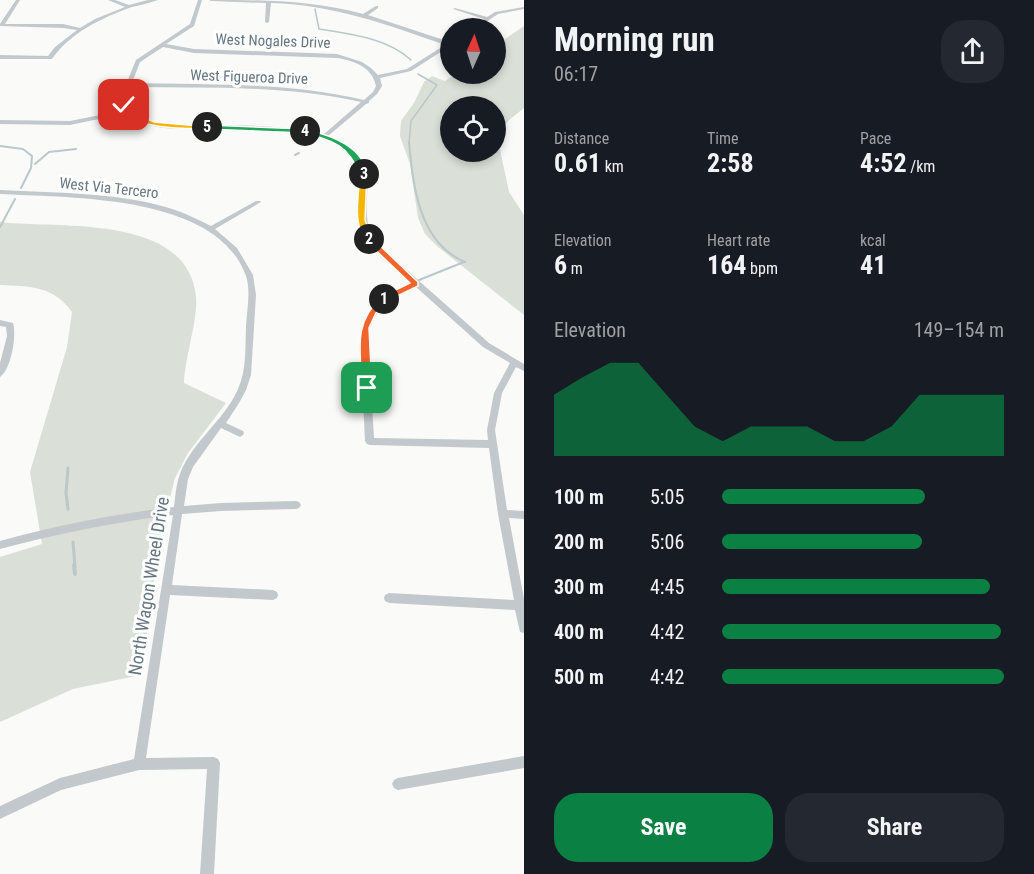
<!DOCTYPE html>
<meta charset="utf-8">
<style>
:root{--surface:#171b24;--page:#242831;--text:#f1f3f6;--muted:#9ea1a6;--accent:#0b8043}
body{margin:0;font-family:"Roboto Condensed",sans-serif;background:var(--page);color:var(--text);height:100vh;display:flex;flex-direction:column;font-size:22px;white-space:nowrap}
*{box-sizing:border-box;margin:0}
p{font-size:20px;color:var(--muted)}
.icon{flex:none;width:33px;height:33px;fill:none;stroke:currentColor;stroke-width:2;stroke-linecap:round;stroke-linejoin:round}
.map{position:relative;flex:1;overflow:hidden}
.panel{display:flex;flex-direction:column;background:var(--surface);width:510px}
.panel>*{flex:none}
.needle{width:39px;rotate:3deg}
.controls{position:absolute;left:440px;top:18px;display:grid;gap:12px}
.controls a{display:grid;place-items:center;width:66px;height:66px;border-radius:50%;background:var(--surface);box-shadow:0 3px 9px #0003;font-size:30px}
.pin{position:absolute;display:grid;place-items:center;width:51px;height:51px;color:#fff;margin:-26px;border-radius:12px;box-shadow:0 3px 9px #0006}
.km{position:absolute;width:30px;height:30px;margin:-15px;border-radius:50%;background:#222;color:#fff;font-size:16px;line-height:30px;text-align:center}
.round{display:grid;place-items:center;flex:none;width:63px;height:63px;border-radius:24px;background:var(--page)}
.head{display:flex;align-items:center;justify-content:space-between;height:102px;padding:0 30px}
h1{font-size:33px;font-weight:700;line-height:45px}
.metrics{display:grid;grid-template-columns:repeat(3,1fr);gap:9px;height:102px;padding:6px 30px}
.metrics div{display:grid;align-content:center}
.metrics b{font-size:26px;font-weight:700}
.metrics small{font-size:16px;font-weight:400}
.metrics p{font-size:16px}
.chart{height:168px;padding:12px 30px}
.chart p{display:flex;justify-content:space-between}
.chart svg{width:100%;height:108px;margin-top:6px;fill:var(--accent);opacity:.7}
.button{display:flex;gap:12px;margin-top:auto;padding:12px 30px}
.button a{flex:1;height:69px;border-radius:24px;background:var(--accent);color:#fff;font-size:24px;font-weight:700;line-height:69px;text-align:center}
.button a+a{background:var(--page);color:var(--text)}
ul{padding:0 30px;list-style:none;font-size:20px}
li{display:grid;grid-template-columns:96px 72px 1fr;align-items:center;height:45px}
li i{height:15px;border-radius:8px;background:var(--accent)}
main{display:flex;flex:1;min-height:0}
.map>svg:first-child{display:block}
.green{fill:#dadfd7;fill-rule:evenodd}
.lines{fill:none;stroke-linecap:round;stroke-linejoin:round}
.stream-far3{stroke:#bbc7cb;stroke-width:1.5}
.stream-far2{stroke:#bbc7cb;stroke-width:2}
.stream-far1{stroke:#bbc7cb;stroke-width:3}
.stream{stroke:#bbc7cb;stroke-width:4}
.minor{fill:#c3c8cc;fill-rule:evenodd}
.split-1{fill:#f0652b;stroke:#fff;stroke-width:1.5}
.split-2{fill:#f0652b;stroke:#fff;stroke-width:1.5}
.split-3{fill:#f5b400;stroke:#fff;stroke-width:1.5}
.split-4{fill:#22a559;stroke:#fff;stroke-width:1.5}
.split-5{fill:#22a559;stroke:#fff;stroke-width:1.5}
.split-6{fill:#f5b400;stroke:#fff;stroke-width:1.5}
.labels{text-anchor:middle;stroke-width:6;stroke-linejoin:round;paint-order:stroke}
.far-street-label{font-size:15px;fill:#657683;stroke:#fff}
.street-label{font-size:18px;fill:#657683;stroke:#fff}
</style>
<main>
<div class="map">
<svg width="524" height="874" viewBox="0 0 524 874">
<rect width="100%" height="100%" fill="#fafaf8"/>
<!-- green -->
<path class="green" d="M524 26V108L509 120 501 130 498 140 509 192 524 215V315L438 247 425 234 418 218 410 164 400 136 401 121 414 103 424 82 432 76 445 81 455 74H495V46ZM450 106H495V152H450Z
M0 222C59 229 188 213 196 297 198 320 185 357 184 383L226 403 188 453 175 478 161 534 141 675 73 689 0 722V557L42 544 30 472 67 347 72 312C54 286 29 286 0 285Z"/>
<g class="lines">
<!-- stream-far3 -->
<path class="stream-far3" d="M315 9 319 29C350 34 387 38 411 60
M409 144 411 121 437 85 418 74"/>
<!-- stream-far2 -->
<path class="stream-far2" d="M409 142C413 186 419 243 465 262
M0 146 23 149 32 156 31 168 21 188
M295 155 299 153
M35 164 49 152 76 149
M0 227 15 199
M419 280 464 262"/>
<!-- stream-far1 -->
<path class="stream-far1" d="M68 468 66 493 68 509
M73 542 75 567"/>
<!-- stream -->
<path class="stream" d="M74 565 75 574"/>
<!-- minor -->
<path class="minor" d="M16 0H20L5 24H63L80 28 95 19 125 7 108 0H115L129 5 148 0H158C150 3 140 5 132 7 101 18 70 33 52 59H0V55L48 56 55 47 77 30 63 28 0 26V24Z
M198 0H202L194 26 166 44 194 49 337 54 362 62 371 68 378 75 407 69 445 45C385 24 335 5 271 3L269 22 267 23 265 22 266 3 211 1 209 0C262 0 311 0 363 14L376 6H378V8L368 15 450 42V46L411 71 380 78 382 86 377 94 369 101V103L366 104 328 136C393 161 353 196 373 240L489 343 524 364V371L516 367 502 393 495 430 507 510 524 511V519L509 518 524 599V633L520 632 515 610 389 603 385 601 384 598 385 595 389 593 514 600 498 514 489 448 370 445 367 444 365 441 360 336C366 305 385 296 412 283 397 269 367 248 362 230 353 203 375 169 345 149 309 126 252 129 211 129 184 128 148 133 127 113L70 125 0 124V120L70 121 125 110 120 99 136 60 190 24ZM163 47 194 53 337 58C355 61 372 67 376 86L373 92 364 100C288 82 210 85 132 83L140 62ZM131 87C208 88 285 85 361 102L323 135C288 126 253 125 217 125 196 125 172 128 152 122 140 118 130 112 126 99ZM416 287 483 347 510 363 494 393 487 430 488 440 374 438 368 336C374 307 391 299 416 287Z
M524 7V9L498 14 477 28H471L484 19 453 9 455 8 487 17 495 12Z
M0 190C57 193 127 192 181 212 191 216 201 221 211 226L256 201H260L261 202 215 229 237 248 253 275 256 295 251 375 246 390 239 403 226 423 243 431 244 433 243 435 240 437 221 428 193 467 188 479 184 506 221 503 296 501 299 502 301 505 299 508 296 509 221 511 182 514 172 585 273 590 277 592 278 595 277 598 273 600 170 595 146 758 214 757 218 759 220 763 214 874H200L207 769 139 770 61 790 0 819V806L60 778 134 759 173 515C114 522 57 534 0 549V541C57 525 115 514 174 507 175 498 176 488 178 480 188 444 224 422 238 389 247 369 245 347 246 326 247 310 251 291 246 276 217 194 71 198 0 194Z
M0 320 13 323C17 336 11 370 0 377V363L7 336 6 327 0 326Z
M524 756V768L398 790 394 788 392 784 394 780 398 778Z"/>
</g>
<!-- split-1 -->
<path class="split-1" d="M381 297 388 299 376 313 369 328 372 388 367 391 362 388C361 351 352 325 381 297Z"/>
<!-- split-2 -->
<path class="split-2" d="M366 237H371L418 282V286L387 301H381V297L410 283 366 241Z"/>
<!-- split-3 -->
<path class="split-3" d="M364 172 367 174 365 220 372 239 369 242C351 230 359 193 360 174Z"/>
<!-- split-4 -->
<path class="split-4" d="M305 129C329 135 366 146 366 176H361C348 145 335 141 303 133Z"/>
<!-- split-5 -->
<path class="split-5" d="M207 125 305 129 309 131 305 133 205 129Z"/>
<!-- split-6 -->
<path class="split-6" d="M122 104H127L136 114 154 122 210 127 207 129C184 128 129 131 122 104Z"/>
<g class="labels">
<!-- far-street labels -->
<g class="far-street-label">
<text transform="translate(273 41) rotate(2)" y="5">West Nogales Drive</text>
<text transform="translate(249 77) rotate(2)" y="5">West Figueroa Drive</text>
<text transform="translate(109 188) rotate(6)" y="5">West Via Tercero</text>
</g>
<!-- street labels -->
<g class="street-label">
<text transform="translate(149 586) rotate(-81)" y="6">North Wagon Wheel Drive</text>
</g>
</g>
</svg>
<div class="controls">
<a><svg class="needle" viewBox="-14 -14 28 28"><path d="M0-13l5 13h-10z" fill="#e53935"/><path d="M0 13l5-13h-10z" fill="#9ea1a6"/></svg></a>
<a><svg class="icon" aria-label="locate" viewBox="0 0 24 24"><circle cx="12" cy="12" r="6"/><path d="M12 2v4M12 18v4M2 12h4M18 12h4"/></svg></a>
</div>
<div class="pin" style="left:367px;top:388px;background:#1e9e55"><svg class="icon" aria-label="arrive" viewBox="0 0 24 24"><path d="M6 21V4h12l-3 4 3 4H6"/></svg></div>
<div class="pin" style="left:124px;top:105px;background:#d93025"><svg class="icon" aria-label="check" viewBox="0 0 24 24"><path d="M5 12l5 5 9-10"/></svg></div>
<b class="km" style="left:384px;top:299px">1</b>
<b class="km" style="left:369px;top:239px">2</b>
<b class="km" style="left:364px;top:174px">3</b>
<b class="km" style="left:305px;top:131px">4</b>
<b class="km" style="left:207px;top:127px">5</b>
</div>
<section class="panel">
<div class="head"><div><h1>Morning run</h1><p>06:17</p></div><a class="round"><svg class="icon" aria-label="share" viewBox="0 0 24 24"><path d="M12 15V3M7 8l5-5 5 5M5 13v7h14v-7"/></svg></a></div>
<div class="metrics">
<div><p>Distance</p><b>0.61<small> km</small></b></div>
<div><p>Time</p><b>2:58</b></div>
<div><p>Pace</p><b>4:52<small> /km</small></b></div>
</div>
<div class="metrics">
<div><p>Elevation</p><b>6<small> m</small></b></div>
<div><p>Heart rate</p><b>164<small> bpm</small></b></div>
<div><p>kcal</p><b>41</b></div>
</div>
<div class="chart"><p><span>Elevation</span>149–154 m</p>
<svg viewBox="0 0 160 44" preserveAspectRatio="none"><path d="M0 44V19L10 12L20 6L30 6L40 19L50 32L60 38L70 32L80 32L90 32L100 38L110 38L120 32L130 19L140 19L150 19L160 19V44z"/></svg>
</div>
<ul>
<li><b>100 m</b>5:05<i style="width:72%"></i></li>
<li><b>200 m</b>5:06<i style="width:71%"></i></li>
<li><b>300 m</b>4:45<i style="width:95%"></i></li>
<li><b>400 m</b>4:42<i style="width:99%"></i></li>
<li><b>500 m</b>4:42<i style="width:100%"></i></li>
</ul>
<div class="button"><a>Save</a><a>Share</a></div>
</section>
</main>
